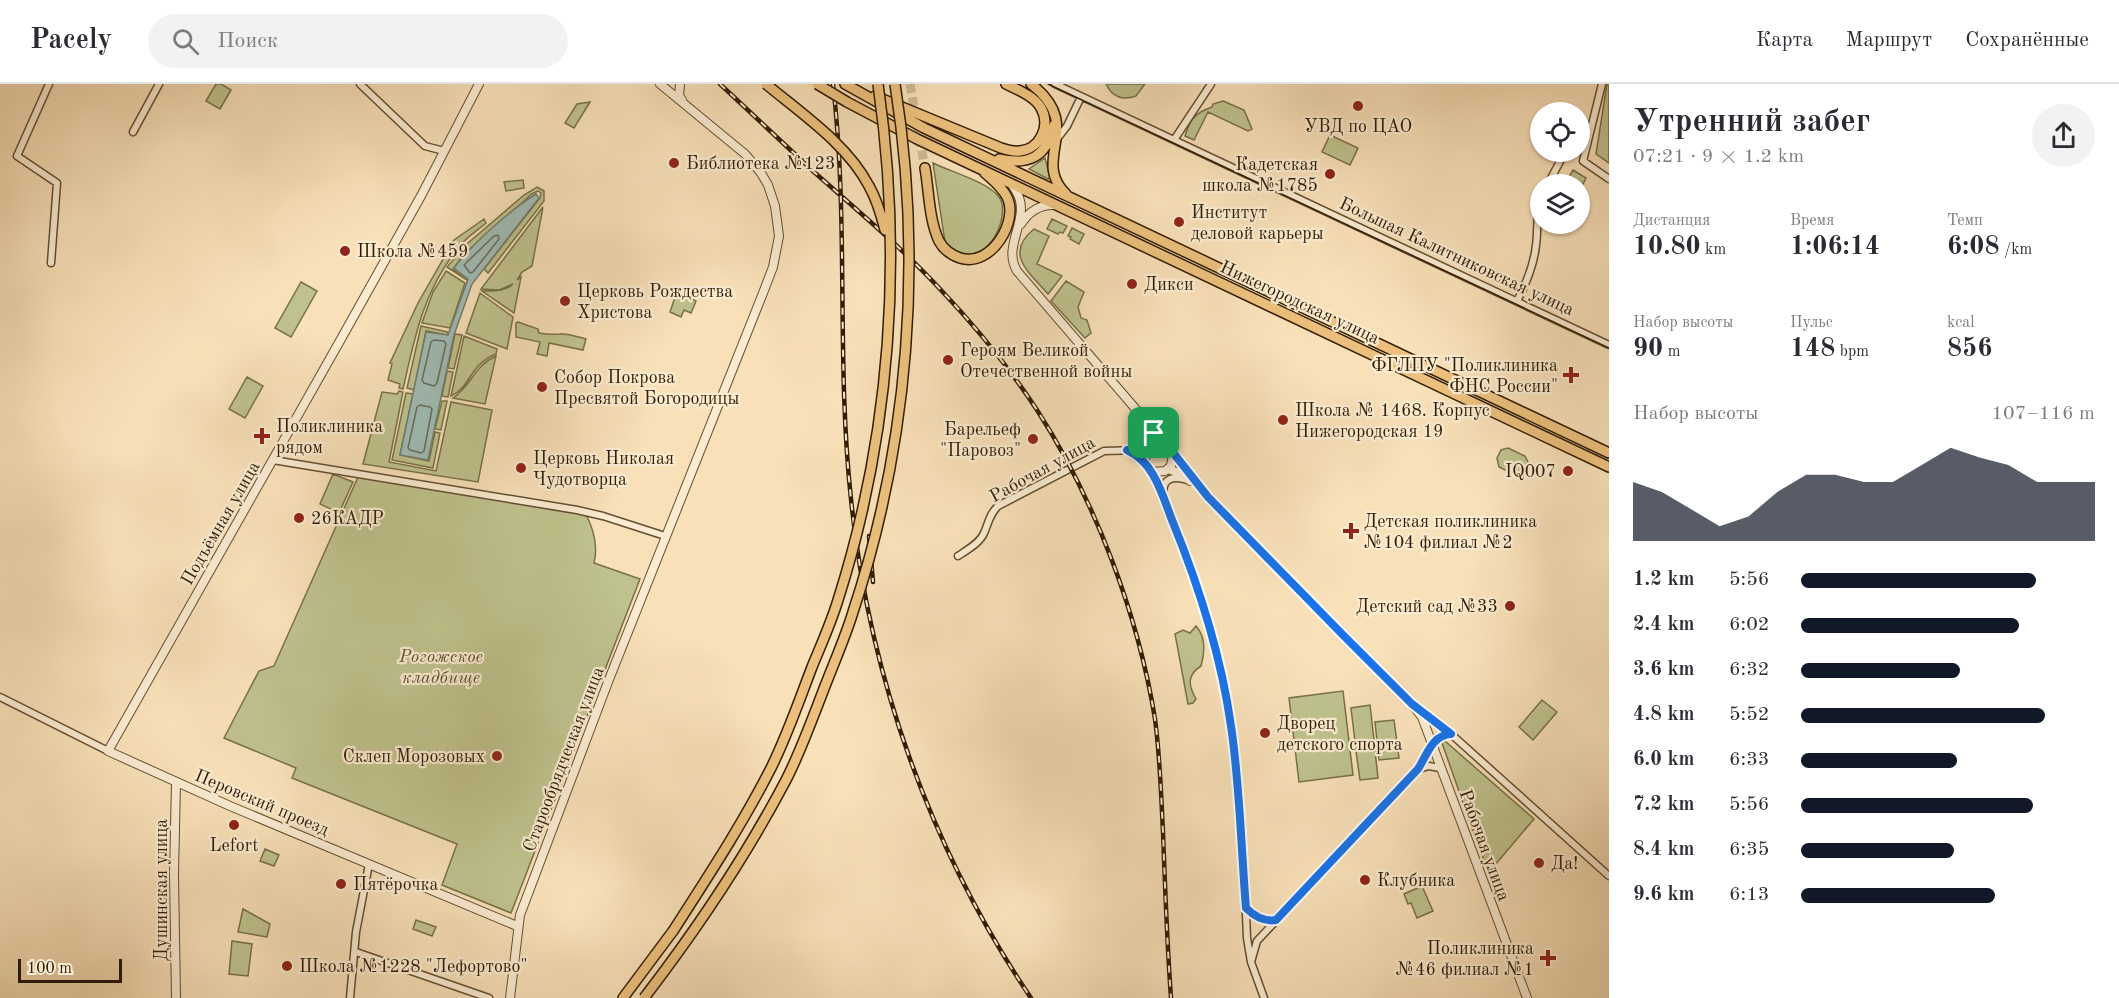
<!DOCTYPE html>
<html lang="ru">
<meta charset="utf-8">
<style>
:root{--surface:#fff;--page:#f2f2f3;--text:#2b2b33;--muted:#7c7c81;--line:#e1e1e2;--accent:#111827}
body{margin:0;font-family:"Old Standard TT",serif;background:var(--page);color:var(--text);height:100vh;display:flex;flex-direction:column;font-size:22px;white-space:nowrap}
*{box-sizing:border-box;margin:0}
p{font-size:20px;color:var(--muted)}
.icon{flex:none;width:33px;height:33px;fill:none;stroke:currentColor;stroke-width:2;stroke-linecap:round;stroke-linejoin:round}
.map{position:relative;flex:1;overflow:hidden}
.sheet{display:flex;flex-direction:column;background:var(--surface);width:510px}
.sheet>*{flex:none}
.fabs{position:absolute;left:1530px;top:18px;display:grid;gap:12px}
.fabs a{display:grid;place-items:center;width:60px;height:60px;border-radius:50%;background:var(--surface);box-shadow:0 2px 4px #0004;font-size:30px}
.scale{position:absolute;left:18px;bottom:15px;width:104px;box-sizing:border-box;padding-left:6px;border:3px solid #311d03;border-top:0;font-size:16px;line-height:21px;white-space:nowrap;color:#311d03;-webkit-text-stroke:4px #faebd1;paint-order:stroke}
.pin{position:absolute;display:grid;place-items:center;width:51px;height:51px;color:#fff;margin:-26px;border-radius:12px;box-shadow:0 3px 9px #0006}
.round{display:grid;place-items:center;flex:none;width:63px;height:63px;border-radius:32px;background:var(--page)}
.headline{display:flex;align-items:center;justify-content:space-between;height:102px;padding:0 24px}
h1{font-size:33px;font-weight:700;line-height:45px}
.metrics{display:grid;grid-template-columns:repeat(3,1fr);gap:9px;height:102px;padding:6px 24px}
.metrics div{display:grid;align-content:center}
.metrics b{font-size:26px;font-weight:700}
.metrics small{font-size:16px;font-weight:400}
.metrics p{font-size:16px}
.chart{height:168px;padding:12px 24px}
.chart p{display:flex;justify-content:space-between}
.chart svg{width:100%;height:108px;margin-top:6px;fill:var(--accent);opacity:.7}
ul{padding:0 24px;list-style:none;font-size:20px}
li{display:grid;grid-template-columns:96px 72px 1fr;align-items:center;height:45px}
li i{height:15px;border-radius:8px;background:var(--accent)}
header{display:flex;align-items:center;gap:36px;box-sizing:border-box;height:84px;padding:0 30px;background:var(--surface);border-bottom:2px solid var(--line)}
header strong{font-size:28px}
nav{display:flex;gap:33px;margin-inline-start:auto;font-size:21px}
.search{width:420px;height:54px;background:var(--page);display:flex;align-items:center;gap:15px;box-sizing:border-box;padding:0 21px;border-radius:33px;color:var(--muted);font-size:22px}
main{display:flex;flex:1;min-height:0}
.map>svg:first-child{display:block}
.green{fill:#bfc28d;stroke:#787048;stroke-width:1.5}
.water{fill:#9fbcb5;stroke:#737c6e;stroke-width:1.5}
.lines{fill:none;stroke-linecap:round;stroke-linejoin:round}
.shore{stroke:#686c5c;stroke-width:1.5}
.primary-tunnel{stroke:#d0b994;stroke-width:9;stroke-dasharray:9 4.5;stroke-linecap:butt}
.minor-casing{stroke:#634e30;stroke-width:9}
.tertiary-casing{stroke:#634e30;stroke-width:10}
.primary-casing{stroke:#311d03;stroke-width:12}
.minor{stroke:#faebd1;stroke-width:6}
.tertiary{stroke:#faebd1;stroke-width:8}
.primary{stroke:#ecc07c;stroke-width:9}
.tram{stroke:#311d03;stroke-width:1.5}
.rail-casing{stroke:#311d03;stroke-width:4.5}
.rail{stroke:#faebd1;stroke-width:2;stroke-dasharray:7;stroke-linecap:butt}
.primary-bridge-casing{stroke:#311d03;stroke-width:12;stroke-linecap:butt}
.primary-bridge{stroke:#ecc07c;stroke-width:9}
.route-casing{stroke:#fff;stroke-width:12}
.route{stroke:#1a73e8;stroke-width:8}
.poi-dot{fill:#8f2418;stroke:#faebd1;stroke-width:2}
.labels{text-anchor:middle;stroke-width:4.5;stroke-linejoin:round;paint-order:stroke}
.poi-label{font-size:18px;fill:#311d03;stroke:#faebd1;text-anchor:start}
.street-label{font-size:18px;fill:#311d03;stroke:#faebd1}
.park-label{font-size:18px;font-style:italic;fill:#5c4f2c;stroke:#faebd1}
</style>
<header>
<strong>Pacely</strong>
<div class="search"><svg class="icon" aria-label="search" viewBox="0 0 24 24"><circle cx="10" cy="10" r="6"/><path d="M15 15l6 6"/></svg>Поиск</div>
<nav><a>Карта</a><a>Маршрут</a><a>Сохранённые</a></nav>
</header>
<main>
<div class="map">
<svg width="1609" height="914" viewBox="0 0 1609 914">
<rect width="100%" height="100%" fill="#f8e0b8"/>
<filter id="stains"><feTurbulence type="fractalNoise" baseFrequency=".00333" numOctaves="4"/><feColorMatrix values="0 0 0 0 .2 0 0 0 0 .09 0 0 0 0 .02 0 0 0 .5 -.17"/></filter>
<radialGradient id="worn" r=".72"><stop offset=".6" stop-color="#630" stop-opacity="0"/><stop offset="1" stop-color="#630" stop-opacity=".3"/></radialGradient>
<!-- green -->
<path class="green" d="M216 0H221L231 6 220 25 206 17Z
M1106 0H1145L1136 12C1123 17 1112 13 1106 0Z
M1607 0H1609V79L1596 70Z
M1223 17 1244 26 1252 45 1248 47 1208 28 1194 56 1185 52C1190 35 1195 29 1212 23L1213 20Z
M590 18 574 44 565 39 577 20Z
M1330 51 1358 64 1350 81 1322 68Z
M1045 74 1050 93 1048 95 1029 85Z
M933 79C951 88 988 98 999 113 1013 132 983 197 945 158Z
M1573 86 1586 94 1580 106V100H1565Z
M523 96 524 104 506 107 504 98Z
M537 103 544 107V117L488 189 484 185 540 114 541 109 538 107 532 110 463 171 453 185 467 196 447 183 468 159 524 111Z
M543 123 532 182 522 188 517 196 521 193 514 229 482 207C493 207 505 208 513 200L499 206 481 205Z
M484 135 486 139C477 147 465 154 458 164 423 208 415 252 403 305L399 304 400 300 388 296 392 280 390 279 418 219 454 156Z
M1052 135 1067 142 1063 149 1060 148 1058 150 1047 145Z
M1072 144 1084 150 1079 160 1070 155 1071 153 1068 152Z
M1034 145 1049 152 1037 180 1062 192 1048 210C1030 189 1003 170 1034 145Z
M446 187 465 199 450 244 422 239 433 208Z
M1066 197 1084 208 1078 223 1081 234 1087 236 1091 249 1085 254 1051 217Z
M301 198 317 207 291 253 275 244Z
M677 207 696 217 691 229 684 226 681 233 670 228Z
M480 209 513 233 507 265 466 249Z
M518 238 538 245 539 249C548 251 552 250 560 250 568 249 578 253 586 255L583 266 549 259 547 272 537 270 540 258 516 253V239Z
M421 242 448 248 447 251 426 247 414 306 407 304Z
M455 250 462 251 454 285 448 284Z
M464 252 497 265 496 270C469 281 471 303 451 312Z
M496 272 485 320 453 314C471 302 474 282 496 272Z
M447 287 453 288 448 313 442 312Z
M247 293 263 302 245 334 229 325Z
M399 307 403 308 389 378 436 387 451 318 492 326 478 398 363 380 382 308 397 310Z
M406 309 413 310 400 371 429 377 435 348 440 349 433 384 392 376Z
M442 317H447L441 346 435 345Z
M1508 364 1525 372 1529 380 1525 388 1517 392 1499 383 1497 374 1501 366Z
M333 390 353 398 339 429 320 420Z
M358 393 586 431C594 445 598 465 594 479L640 495 511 829 442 801 457 760 292 694 296 684 224 654 259 587 274 582Z
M1196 542C1206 553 1205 568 1201 582 1187 591 1188 601 1196 615L1193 619 1188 620 1175 550 1183 546 1190 549Z
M1343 607 1353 691 1299 698 1289 614Z
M1542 616 1557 628 1533 656 1519 643Z
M1370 621 1374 656 1355 658 1351 624Z
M1394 636 1399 674 1379 676 1375 638Z
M1445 657 1534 735 1489 788 1478 761 1442 659Z
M1374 658 1378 694 1360 696 1355 660Z
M265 765 279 771 274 782 260 777Z
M1422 802 1433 827 1417 834 1411 819 1408 820 1404 810Z
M243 825 270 840 267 853 238 848Z
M416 836 436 843 432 852 413 845Z
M232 857 252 860 248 892 229 890Z"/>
<!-- water -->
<path class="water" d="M536 110 539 114 472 200 454 251 428 376 400 371 426 248 448 251 468 195 454 184C472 160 510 126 536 110Z"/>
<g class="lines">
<!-- shore -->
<path class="shore" d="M498 151 499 155 473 188 470 189 464 181 494 152Z
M434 256 444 257 446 260 437 299 434 302 424 299 422 296 431 258Z
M420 321 430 323 432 325 424 367 421 369 410 366 408 364 417 323Z"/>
<!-- primary-tunnel -->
<path class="primary-tunnel" d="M910 0 925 84"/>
<defs>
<path id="minor" d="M49 0 17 72 57 99 51 179
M360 0 425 62 444 67
M1055 0 1609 261
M1602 0 1583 77 1609 95
M133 48 159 0
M1057 55 1067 42 1081 13
M1174 56 1211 0
M1548 100 1565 68
M1517 217C1526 200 1534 181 1536 161 1538 148 1536 135 1540 122
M273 376 577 426 603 432 665 452
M1150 387 1157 395C1175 448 1199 500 1213 554 1238 649 1243 756 1247 854L1251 878
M1163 410C1163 393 1173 392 1188 396
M958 472C967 466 980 459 984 449 989 438 989 431 998 422L1104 367 1140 366 1149 363
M0 613 108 667
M1418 624 1451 650 1609 792
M1419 685 1429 682 1440 684
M1246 824C1255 833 1263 838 1276 836
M356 868 489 914
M350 914 356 848 369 780
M1264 914 1251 878 1257 857 1418 685 1438 653 1451 650"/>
<path id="tertiary" d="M479 0 421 112 341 255 108 667 230 722 517 842
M680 0 679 12 682 16
M1012 101C1037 131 1000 159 1017 187L1171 366 1208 413 1412 620 1422 633 1527 914
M1021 140C1029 127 1040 120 1056 121
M1154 349 1155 357 1144 370 1146 382 1152 388 1165 387 1171 382 1173 370
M1168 385 1182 390 1190 397
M176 914 174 791 176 698
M510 914 520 831 608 598 763 209 773 183 779 152 775 122 768 101 761 89 745 70 660 0"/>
<path id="primary" d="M845 0 924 44 1609 369
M1031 0C1086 42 1030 75 1066 110
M875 12 1001 64C1007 66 1013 68 1020 67 1040 65 1051 42 1041 24 1034 12 1018 6 1006 0
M847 18 917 55 1609 383
M999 75C1030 82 1047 72 1054 41
M925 84C929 107 929 136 939 157 944 166 951 171 960 174 992 184 1019 136 1007 113 1002 103 993 96 985 89
M623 914 673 847"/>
</defs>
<!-- minor casing -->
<use href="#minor" class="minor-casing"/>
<!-- tertiary casing -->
<use href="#tertiary" class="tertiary-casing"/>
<!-- primary casing -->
<use href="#primary" class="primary-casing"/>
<!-- minor -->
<use href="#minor" class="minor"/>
<!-- tertiary -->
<use href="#tertiary" class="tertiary"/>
<!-- primary -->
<use href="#primary" class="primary"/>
<!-- tram -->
<path class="tram" d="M1048 0 1609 264"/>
<defs>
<path id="rail" d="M720 0C751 29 783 59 814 88 857 126 901 163 940 205 975 242 1009 283 1037 326 1095 416 1138 530 1155 635 1160 672 1161 710 1163 748 1165 803 1167 859 1171 914
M833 0C849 138 836 277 851 415 869 593 931 766 1031 914
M869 452 873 498"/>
</defs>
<!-- rail casing -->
<use href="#rail" class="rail-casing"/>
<!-- rail -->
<use href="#rail" class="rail"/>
<defs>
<path id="primary-bridge" d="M766 0C802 30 847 60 869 102 877 116 881 130 885 146
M817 0 847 18
M673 847C707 794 742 741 771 684 787 652 799 617 812 583 821 561 831 539 838 516 891 349 903 173 878 0
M644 914C697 845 745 774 786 696 802 665 814 630 827 597 836 574 846 551 853 528 909 358 923 177 895 0"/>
</defs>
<!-- primary-bridge casing -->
<use href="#primary-bridge" class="primary-bridge-casing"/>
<!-- primary-bridge -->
<use href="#primary-bridge" class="primary-bridge"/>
</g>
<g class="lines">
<defs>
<path id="route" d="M1154 349 1171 366 1208 413 1344 552 1412 620 1451 650C1432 651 1427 671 1418 685L1276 836C1264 838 1255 833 1246 824 1241 764 1240 702 1231 642 1221 571 1199 502 1172 436 1162 410 1154 378 1127 366 1137 366 1149 366 1155 357Z"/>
</defs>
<!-- route casing -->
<use href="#route" class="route-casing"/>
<!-- route -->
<use href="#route" class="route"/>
</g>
<!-- markers -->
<g class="poi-dot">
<circle cx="1358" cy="22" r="6"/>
<circle cx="674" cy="79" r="6"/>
<circle cx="1330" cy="90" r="6"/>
<circle cx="1179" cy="138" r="6"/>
<circle cx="345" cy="167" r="6"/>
<circle cx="1132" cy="200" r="6"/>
<circle cx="565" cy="217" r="6"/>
<circle cx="948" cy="276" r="6"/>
<path d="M1568 282h6v6h6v6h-6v6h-6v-6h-6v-6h6z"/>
<circle cx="542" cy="303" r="6"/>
<circle cx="1283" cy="336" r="6"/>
<path d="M259 343h6v6h6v6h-6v6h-6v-6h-6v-6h6z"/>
<circle cx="1033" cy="355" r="6"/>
<circle cx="521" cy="384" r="6"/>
<circle cx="1568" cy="387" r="6"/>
<circle cx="299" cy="434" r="6"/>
<path d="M1348 438h6v6h6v6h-6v6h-6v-6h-6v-6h6z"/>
<circle cx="1510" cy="522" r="6"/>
<circle cx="1265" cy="649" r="6"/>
<circle cx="497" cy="672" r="6"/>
<circle cx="234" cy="741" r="6"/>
<circle cx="1539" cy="779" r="6"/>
<circle cx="1365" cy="796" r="6"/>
<circle cx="341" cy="800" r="6"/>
<path d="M1545 865h6v6h6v6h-6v6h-6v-6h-6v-6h6z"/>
<circle cx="287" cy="882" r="6"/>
</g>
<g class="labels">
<!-- poi labels -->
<g class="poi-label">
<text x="1358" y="48" text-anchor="middle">УВД по ЦАО</text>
<text x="686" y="85">Библиотека №123</text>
<text x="1318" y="86" text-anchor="end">Кадетская<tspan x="1318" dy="21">школа №1785</tspan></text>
<text x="1191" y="134">Институт<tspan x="1191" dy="21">деловой карьеры</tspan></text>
<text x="357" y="173">Школа №459</text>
<text x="1144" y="206">Дикси</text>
<text x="577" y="213">Церковь Рождества<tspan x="577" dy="21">Христова</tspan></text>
<text x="960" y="272">Героям Великой<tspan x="960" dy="21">Отечественной войны</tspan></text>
<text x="1558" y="287" text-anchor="end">ФГЛПУ "Поликлиника<tspan x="1558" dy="21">ФНС России"</tspan></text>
<text x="554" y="299">Собор Покрова<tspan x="554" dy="21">Пресвятой Богородицы</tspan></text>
<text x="1295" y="332">Школа № 1468. Корпус<tspan x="1295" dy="21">Нижегородская 19</tspan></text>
<text x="276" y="348">Поликлиника<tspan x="276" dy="21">рядом</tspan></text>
<text x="1021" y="351" text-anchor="end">Барельеф<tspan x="1021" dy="21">"Паровоз"</tspan></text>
<text x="533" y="380">Церковь Николая<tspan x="533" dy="21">Чудотворца</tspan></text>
<text x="1556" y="393" text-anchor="end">IQ007</text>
<text x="311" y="440">26КАДР</text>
<text x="1364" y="443">Детская поликлиника<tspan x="1364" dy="21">№104 филиал №2</tspan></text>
<text x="1498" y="528" text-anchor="end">Детский сад №33</text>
<text x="1277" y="645">Дворец<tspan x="1277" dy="21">детского спорта</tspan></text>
<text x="485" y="678" text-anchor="end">Склеп Морозовых</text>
<text x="234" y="767" text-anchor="middle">Lefort</text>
<text x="1551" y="785">Да!</text>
<text x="1377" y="802">Клубника</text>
<text x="353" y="806">Пятёрочка</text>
<text x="1534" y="870" text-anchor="end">Поликлиника<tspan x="1534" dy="21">№46 филиал №1</tspan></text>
<text x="299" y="888">Школа №1228 "Лефортово"</text>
</g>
<!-- street labels -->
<g class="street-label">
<text transform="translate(1457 172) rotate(25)" y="6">Большая Калитниковская улица</text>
<text transform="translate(1300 218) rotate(25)" y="6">Нижегородская улица</text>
<text transform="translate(1042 385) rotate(-29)" y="6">Рабочая улица</text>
<text transform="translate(220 439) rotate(-60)" y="6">Подъёмная улица</text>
<text transform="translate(563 675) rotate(-69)" y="6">Старообрядческая улица</text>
<text transform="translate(262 718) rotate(23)" y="6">Перовский проезд</text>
<text transform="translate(1485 761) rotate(70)" y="6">Рабочая улица</text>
<text transform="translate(161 806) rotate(-90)" y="6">Душинская улица</text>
</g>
<!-- park labels -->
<g class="park-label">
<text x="441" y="578">Рогожское<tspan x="441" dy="21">кладбище</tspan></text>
</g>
</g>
<rect width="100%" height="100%" filter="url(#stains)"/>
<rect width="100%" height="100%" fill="url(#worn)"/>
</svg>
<div class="fabs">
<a><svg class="icon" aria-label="locate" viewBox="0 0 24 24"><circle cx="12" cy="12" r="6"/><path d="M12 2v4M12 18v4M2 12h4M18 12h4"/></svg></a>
<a><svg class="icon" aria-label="layers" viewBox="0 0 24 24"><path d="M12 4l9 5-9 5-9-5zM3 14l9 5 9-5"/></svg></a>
</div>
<div class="scale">100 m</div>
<div class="pin" style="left:1154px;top:349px;background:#1e9e55"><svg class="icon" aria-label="arrive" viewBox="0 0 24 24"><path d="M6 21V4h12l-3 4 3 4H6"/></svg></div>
</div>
<section class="sheet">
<div class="headline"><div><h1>Утренний забег</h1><p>07:21 · 9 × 1.2 km</p></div><a class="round"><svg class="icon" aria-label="share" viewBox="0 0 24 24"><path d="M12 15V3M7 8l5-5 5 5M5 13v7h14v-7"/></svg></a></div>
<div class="metrics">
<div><p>Дистанция</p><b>10.80<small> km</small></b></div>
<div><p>Время</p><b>1:06:14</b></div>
<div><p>Темп</p><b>6:08<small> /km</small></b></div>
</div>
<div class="metrics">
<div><p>Набор высоты</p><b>90<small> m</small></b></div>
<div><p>Пульс</p><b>148<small> bpm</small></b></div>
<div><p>kcal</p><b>856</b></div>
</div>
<div class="chart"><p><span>Набор высоты</span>107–116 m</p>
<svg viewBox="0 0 160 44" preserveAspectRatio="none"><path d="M0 44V20L10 24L20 31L30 38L40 34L50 24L60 17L70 17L80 20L90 20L100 13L110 6L120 10L130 13L140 20L150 20L160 20V44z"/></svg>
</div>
<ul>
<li><b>1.2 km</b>5:56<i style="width:80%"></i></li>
<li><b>2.4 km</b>6:02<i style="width:74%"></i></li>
<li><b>3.6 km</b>6:32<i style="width:54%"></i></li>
<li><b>4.8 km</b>5:52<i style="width:83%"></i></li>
<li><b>6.0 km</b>6:33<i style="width:53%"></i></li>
<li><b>7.2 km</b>5:56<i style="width:79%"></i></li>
<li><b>8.4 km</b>6:35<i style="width:52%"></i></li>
<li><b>9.6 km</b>6:13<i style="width:66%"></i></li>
</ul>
</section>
</main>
